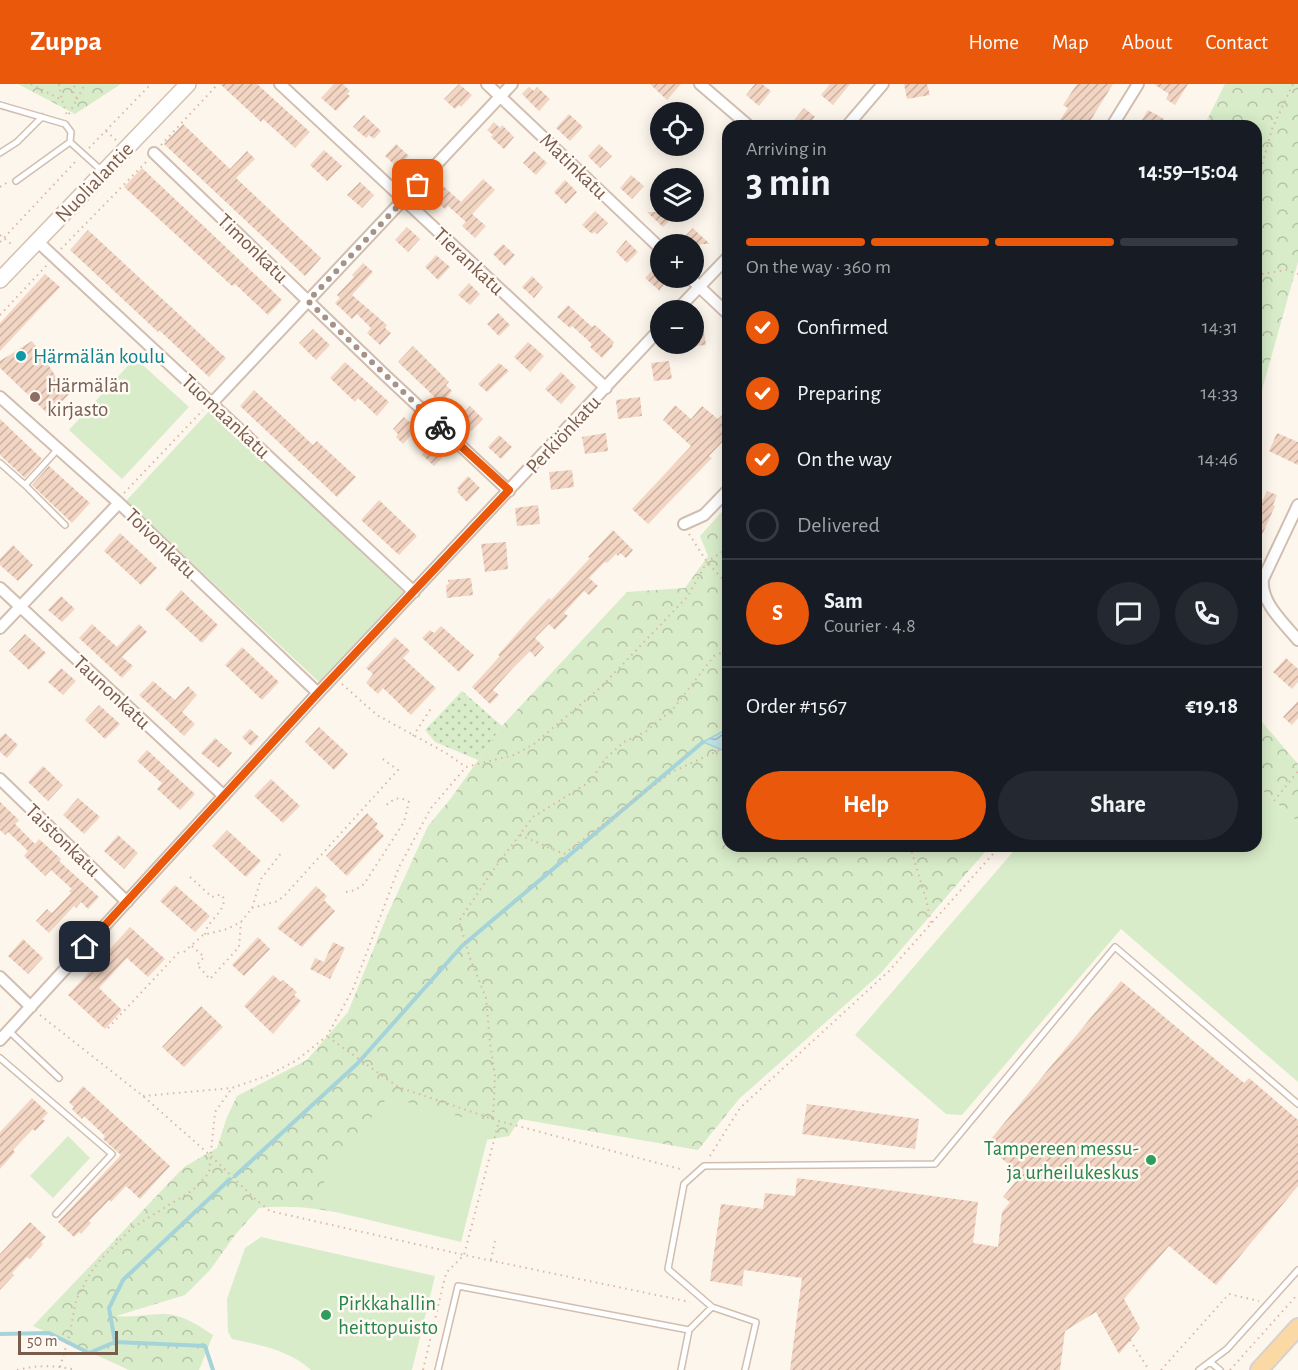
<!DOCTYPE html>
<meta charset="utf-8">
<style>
:root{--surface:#171b24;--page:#242831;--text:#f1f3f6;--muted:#9ea1a6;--line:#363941;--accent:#ea580c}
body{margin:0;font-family:"Alegreya Sans",sans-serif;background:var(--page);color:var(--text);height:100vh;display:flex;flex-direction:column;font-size:22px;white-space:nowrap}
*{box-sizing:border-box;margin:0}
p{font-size:20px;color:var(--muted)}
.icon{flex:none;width:33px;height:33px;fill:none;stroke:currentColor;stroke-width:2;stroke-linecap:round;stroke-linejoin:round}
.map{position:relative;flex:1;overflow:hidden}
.details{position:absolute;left:722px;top:36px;width:540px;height:732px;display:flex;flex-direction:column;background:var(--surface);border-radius:18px;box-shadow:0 3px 15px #0003}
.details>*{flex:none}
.fabs{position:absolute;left:650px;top:18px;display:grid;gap:12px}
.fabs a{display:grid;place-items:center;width:54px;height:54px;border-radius:50%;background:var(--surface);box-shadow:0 3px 15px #0003;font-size:30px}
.scale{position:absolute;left:18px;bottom:15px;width:100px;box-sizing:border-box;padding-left:6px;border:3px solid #7a5c4d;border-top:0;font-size:16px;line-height:21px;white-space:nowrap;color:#7a5c4d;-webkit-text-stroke:4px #fffaf3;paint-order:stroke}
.pin{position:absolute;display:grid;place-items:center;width:51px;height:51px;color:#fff;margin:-26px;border-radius:12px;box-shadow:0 3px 9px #0006}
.courier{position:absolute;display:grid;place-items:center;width:60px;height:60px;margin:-30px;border:4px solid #ea580c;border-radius:50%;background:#fff;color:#222;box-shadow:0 2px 8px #0007}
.headline em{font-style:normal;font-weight:700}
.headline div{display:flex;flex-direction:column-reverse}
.headline{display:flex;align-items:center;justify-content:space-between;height:102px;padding:0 24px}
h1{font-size:39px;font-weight:700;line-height:45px}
.bar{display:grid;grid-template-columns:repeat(4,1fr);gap:9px 6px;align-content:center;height:72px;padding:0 24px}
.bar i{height:8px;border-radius:4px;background:var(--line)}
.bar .active{background:var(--accent)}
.bar p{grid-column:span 4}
.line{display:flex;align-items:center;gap:15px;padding:0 24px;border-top:2px solid var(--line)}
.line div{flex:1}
.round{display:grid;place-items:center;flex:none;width:63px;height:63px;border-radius:32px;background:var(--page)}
ol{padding:0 24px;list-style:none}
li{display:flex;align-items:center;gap:18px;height:66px}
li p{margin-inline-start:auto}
li .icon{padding:6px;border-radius:50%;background:var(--accent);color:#fff;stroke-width:4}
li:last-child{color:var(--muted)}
li i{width:33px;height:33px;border:3px solid var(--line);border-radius:50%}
.primary-button{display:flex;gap:12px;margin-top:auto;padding:12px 24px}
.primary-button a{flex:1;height:69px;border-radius:36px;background:var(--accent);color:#fff;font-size:24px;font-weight:700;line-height:69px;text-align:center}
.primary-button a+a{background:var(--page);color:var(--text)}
header{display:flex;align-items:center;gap:36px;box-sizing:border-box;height:84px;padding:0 30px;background:var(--accent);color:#fff}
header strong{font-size:28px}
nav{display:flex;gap:33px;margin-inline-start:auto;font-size:21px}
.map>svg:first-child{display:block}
.grass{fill:url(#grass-dots)}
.forest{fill:url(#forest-crowns)}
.park{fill:#d8ecc9}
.water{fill:url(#water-waves);stroke:#a5d3da;stroke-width:1.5}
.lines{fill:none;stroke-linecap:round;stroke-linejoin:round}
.stream{stroke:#a5d3da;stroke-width:4}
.building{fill:url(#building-hatch)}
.lane-casing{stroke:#d1beb0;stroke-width:8}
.street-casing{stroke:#d1beb0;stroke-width:14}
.secondary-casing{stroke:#d6c0b0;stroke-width:18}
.primary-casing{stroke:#dad1cd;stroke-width:20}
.path{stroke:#d9b8a5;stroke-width:2;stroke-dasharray:1.5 4.5;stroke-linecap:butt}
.lane{stroke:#fff;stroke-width:5}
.street{stroke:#fff;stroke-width:10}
.secondary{stroke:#fff;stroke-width:15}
.primary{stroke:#fbd9a5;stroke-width:16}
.done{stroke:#a89285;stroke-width:6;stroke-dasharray:0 10.8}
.route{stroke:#ea580c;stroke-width:8}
.culture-dot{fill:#0f9aa8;stroke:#fffaf3;stroke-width:2}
.education-dot{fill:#8d6e63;stroke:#fffaf3;stroke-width:2}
.leisure-dot{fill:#2e9e5b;stroke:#fffaf3;stroke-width:2}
.labels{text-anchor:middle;stroke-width:5;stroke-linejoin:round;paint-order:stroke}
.street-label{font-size:21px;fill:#7a5c4d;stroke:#fffaf3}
.culture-label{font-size:21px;fill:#0d838f;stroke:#fffaf3;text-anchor:start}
.education-label{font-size:21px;fill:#785e54;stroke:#fffaf3;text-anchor:start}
.leisure-label{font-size:21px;fill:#27864d;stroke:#fffaf3;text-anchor:end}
</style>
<header>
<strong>Zuppa</strong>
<nav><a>Home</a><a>Map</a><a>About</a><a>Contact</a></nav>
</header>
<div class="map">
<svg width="1298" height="1286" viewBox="0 0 1298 1286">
<defs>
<pattern id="grass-dots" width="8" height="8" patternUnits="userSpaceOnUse" patternTransform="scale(1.5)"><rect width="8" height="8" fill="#d8ecc9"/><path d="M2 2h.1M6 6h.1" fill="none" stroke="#b4c2a5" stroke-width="1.8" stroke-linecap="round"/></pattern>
<pattern id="forest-crowns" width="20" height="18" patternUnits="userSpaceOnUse" patternTransform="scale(1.5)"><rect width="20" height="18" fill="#d8ecc9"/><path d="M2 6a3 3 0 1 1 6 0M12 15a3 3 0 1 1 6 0" fill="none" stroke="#b4c2a5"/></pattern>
<pattern id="water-waves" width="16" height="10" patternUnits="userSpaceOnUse" patternTransform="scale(1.5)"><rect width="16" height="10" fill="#bfe3e8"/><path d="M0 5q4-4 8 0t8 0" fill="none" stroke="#a0bbbe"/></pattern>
<pattern id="building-hatch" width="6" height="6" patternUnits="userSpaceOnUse" patternTransform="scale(1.5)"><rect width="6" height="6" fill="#f3d5c3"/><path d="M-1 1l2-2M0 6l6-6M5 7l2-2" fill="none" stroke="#cab0a1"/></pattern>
</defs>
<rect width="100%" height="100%" fill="#fdf6ec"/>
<path class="grass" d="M462 607 502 642 478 676 435 658 425 646Z"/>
<path class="forest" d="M18 0H121L75 30Z
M1225 0H1298V178L1256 327V42H1204Z
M727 422V645L703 657 727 668 728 762H990L880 890 739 1015 698 1066 520 1035 509 1052 469 1059 345 1130C316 1124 289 1121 259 1124L235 1151 210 1186 185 1211 116 1232C131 1234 146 1230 162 1230 181 1229 198 1241 213 1251L199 1286H129L33 1242 184 1083 217 1064 227 1033 237 1012 307 976 348 928 386 834 428 742 452 713 502 642 627 508 685 504 708 472 700 452Z
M1256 631 1298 680V738L1256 701Z"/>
<path class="park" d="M135 274 189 323 122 395 69 346Z
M211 325 405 506 319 598 126 417Z
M1256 701 1298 738V998L1121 845 962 1031 946 1030 855 951 1018 762H1256Z
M388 1013 491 1041 461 1158 315 1123 328 1088Z
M68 1052 90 1074 53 1114 30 1092Z
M261 1153 435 1192 412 1286H311C289 1266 261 1261 232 1255L228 1248 227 1215 245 1164Z"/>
<path class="water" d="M727 645V668L703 658Z"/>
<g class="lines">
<path class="stream" d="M235 1092 357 980 462 862 703 658
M0 1250 49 1249 89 1269 115 1258 205 1262 213 1286
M115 1258 109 1224 123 1196 230 1095"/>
</g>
<path class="building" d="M220 0H257L310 48 295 64 263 35 261 38Z
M334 0H343L350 7 347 10 350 12 336 27 321 14Z
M459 0 472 11 461 23 459 21 455 25 444 15Z
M650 0H681L667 16Z
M755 0H762L771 7 759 22 746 11Z
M830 0H850L833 21 821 11Z
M904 0H927L930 11 907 15Z
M1077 0H1113L1087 42H1056L1068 24 1063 21Z
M1154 0H1188L1175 21 1166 15 1169 10Z
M529 3 534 7 537 3 550 15 539 27 522 10Z
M804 24 815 33 808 42H789Z
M1148 26 1164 35 1159 42H1138Z
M569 30 583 43 570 57 556 44Z
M364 31 381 47 374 55 369 51 366 54 353 43Z
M494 38 500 44 502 41 514 53 504 65 491 53 493 51 487 46Z
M183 40 230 85 247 67 255 75 236 94 321 174 305 192 164 60Z
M396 60 409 72 397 83 385 72Z
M599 60 612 72 600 84 588 72Z
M324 66 342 82 327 97 310 81Z
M534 67 547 79 536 91 523 79Z
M142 84 282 216 268 231 235 200 232 202 124 103Z
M631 91 644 102 632 115 620 104Z
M483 95 495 106 472 130 486 142 475 154 462 142 466 138 448 122 445 125 432 114 443 102 461 118Z
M565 96 577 108 566 120 554 108Z
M360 98 374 111 362 124 347 111Z
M595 127 608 139 597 150 594 148 592 150 582 141Z
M647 128H678L663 143Z
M407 143 420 155 408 168 395 156Z
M693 144 699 150 710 160H701L693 168V160H677Z
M88 146 226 274 209 293 159 246 158 248 70 166Z
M626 156 638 168 627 179 616 168Z
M503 160 515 171 505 182 493 170Z
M436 171 450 183 438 196 425 183Z
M660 178V194H670L660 205V207L645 194Z
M363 179 373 188 352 211 387 241 385 244 391 249 380 261 367 249 371 244 357 230 352 235 335 219 340 214 337 211 354 193 352 191Z
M45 190 60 203 0 267V239Z
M532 192 543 203 534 214 522 203Z
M469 199 480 210 470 221 458 211Z
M568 221 592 243 595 241 614 258 612 261 613 262 602 274 590 263 592 260 572 242 570 244 557 233Z
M498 229 510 241 499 252 487 240Z
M703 242 706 261 693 262V244Z
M313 245 330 261 316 276 299 259Z
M32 257 59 297 71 308 49 331 0 284V277Z
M528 258 544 272 530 288 514 273Z
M413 262 449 298 446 301 452 307 441 319 398 278Z
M669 277 672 295 654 297 651 279Z
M345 278 389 318 377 332 358 314 355 318 330 294Z
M499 279 509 287 487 308 478 300Z
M561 288 576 303 561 320 545 305Z
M254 306 313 361 317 357 356 393 337 413 240 322Z
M640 313 642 332 618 335 616 316Z
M675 321 691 335 702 322 718 335 728 325V352L709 372 712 374 648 440 632 425 691 362 663 336Z
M470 322 483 335 471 347 458 335Z
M404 333 417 345 403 360 396 353 398 350 393 345Z
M0 335 42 375 25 394 0 371Z
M606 349 608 367 585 370 582 353Z
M1277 349 1298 358V381L1269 367Z
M499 351 512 363 501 375 488 363Z
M433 359 445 371 434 382 422 371Z
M49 382 90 419 72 439 32 401Z
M572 386 574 403 551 406 549 388Z
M468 392 480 404 467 418 457 408 459 406 457 404Z
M1267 407 1277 411 1273 421 1275 422 1256 464V413L1263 416Z
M379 416 417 452 399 471 361 436Z
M538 421 540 440 517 442 515 424Z
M613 446 633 466 626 474 620 469 618 472 616 470 607 479 605 478 589 494 598 502 589 511 584 507 564 529 568 532 555 546 549 540 535 554 544 563 535 573 530 567 513 584 493 606 499 611 490 620 472 603 500 572 498 571 527 538 549 514 551 516 590 474 588 473Z
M120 449 157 484 141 501 104 467Z
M506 458 508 485 485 488 481 460Z
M13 461 33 481 18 497 0 481V475Z
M471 494 473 511 447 514 446 501 449 500 448 496Z
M181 506 218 541 202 559 165 525Z
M61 512 75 525 62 538 48 526Z
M92 540 117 563 139 540 147 548 122 573 133 582 122 594 79 554Z
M441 542 474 571 459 588 422 554 430 546 434 549Z
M25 550 46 569 29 586 9 567Z
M395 553 410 567 403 574 436 604 411 631 383 604 378 610 366 599 373 590 366 584Z
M242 563 279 598 262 616 225 581Z
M1286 574 1298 585V598L1292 605 1273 588Z
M61 584 76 597 63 611 48 598Z
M153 597 175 616 188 602 197 611 182 628 195 640 184 652 139 611Z
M1298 617V634L1292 641 1283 633Z
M99 621 120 640 105 655 85 636Z
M319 643 348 670 334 686 305 658Z
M250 645 259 653 251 662 242 653Z
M5 649 18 661 7 674 0 668V654Z
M215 654 232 669 219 684 201 669Z
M147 666 195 710 180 726 157 705 162 699 137 677Z
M43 682 63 701 48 717 28 698Z
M271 695 300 722 283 739 254 712Z
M78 714 100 733 84 750 63 731Z
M0 718 19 736 15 740 35 760 39 755 61 775 59 777 99 813 88 825 81 818 76 824 74 822 49 849 36 837 47 825 52 829 71 809 69 807 72 805 51 786 45 792 24 772 28 767 8 748 5 751 0 746Z
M367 729 378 740 375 743 384 752 347 792 326 772Z
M227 746 261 777 246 793 212 762Z
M118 751 138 769 124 785 104 767Z
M175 801 210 832 195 848 160 817Z
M316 802 327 812 324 816 335 827 302 863 277 844Z
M130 843 165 875 148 893 127 874 99 904 122 926 105 945 68 911Z
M258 853 270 865 244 892 232 881Z
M23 855 43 874 28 890 8 872Z
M333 858 345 864 330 895 310 885 315 874 324 878Z
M273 891 281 898 283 896 297 908 294 911 301 917 273 950 244 922Z
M1121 897 1244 999 1249 994 1298 1036V1102L1216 1201 1169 1162 1124 1215 1140 1244 1119 1270 1096 1228 1065 1247 1060 1286H790L802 1194 744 1186 742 1202 710 1197 721 1120 763 1125 765 1109 795 1112 797 1094 978 1118 973 1159 998 1163 1002 1128 1010 1118 1003 1113 1021 1091 986 1061Z
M201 922 223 943 184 983 162 963Z
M83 1002 170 1082 140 1115 126 1102 111 1118 109 1116 89 1137 91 1139 81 1150 79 1148 74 1153 58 1138 121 1071 103 1055 105 1052 84 1032 82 1035 72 1025 74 1023 69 1018Z
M32 1014 48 1029 42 1035 45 1037 35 1047 33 1045 13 1066 15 1068 0 1085V1048Z
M807 1020 919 1035 915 1065 802 1050Z
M30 1138 46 1153 41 1158 43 1160 30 1175 27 1173 12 1189 14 1191 0 1206V1170Z"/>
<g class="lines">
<g class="lane-casing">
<path id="lane" d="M0 21 65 40 71 48 70 58
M0 69 17 58 42 33
M16 97 70 58 101 86
M0 379 25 401 58 365
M25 401 65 441
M9 947 59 994
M0 974 112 1070 56 1130
M1210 1278 1220 1286
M438 1286 458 1202 689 1246 712 1223
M681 1286 689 1246
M745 1286 756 1238 712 1223 668 1185 684 1100 704 1082 935 1080 1115 863 1298 1020
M1199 1286 1227 1265 1298 1186"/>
</g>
<g class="street-casing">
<path id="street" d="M280 0 606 304
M487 0 660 164
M700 0 749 42
M847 42 883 0
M1112 42 1138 0
M154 69 386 292 509 407
M37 157 414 508
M690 194 728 230
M677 226 728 173
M0 313 119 419 318 609
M212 319 512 0
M1298 421 1263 495C1260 518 1284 539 1298 556
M684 440 704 431 728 406
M0 504 224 712
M0 544 119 419
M0 695 127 818
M0 893 31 923
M0 956 318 609 660 245"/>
</g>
<g class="secondary-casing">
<path id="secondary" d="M0 196 188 0"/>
</g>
<g class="primary-casing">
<path id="primary" d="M1259 1286 1298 1243"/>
</g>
<path class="path" d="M31 0 62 16 67 31
M59 0 62 16
M77 15 85 0
M69 30 77 15 73 8 75 0
M106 47 116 56
M161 61 218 0
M89 64 151 0
M0 103 8 98
M1256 103 1272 45 1293 0
M0 151 14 162
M0 158 76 77
M61 165 147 77
M1256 191 1286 186 1298 190
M0 231 47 181
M124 409 203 326
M689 450 707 478 728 501
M342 600 377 631 446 669 466 683
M413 652 432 623
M1274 717 1298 687
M520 751 564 770 672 688 728 662
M910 762 926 815 931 840
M190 793 212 813 217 811H222L224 815C224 830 206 837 205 851
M346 808 355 806 364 800 404 738 409 718C398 711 394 715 385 722
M252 824 278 817 285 811 398 686 380 673
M192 862 204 873 197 881
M184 868 203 851 227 845 241 838 252 824 261 795 282 768
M199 883 210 895 239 863 241 838
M40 931 143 1012 211 1072 254 1114 270 1127 464 1171 690 1218
M108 944 181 866
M328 953 398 1003 499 1037 684 1086
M143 1012 232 1004 269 991 297 976 327 952 353 905 399 783 431 724 466 683 514 671 534 660 601 603 688 512 707 478 728 464
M493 1034 495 992 490 959 486 914 470 874 459 837 494 785 533 733 591 697 605 675 624 658 645 648 673 625 714 572 728 566
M710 1072 740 1024 889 887 1000 762
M491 1176 495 1157
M1130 1256 1149 1286
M60 1283 70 1249 76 1216 91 1188 101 1175 132 1144 193 1106 209 1089 215 1028 232 1004
M17 1286C37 1281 56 1281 76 1286
M423 1286 446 1189 464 1171 499 1037
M1161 1286 1229 1210 1259 1217
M1230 1286 1298 1210"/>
<use href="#lane" class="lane"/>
<use href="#street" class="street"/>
<use href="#secondary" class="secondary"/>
<use href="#primary" class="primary"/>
</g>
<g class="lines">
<path class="done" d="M418 101 308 217 440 343"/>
<path class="route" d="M85 863 318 609 509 406 440 343"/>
</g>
<circle class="culture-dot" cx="21" cy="272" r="6"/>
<circle class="education-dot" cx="35" cy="313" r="6"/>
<g class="leisure-dot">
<circle cx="1151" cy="1076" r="6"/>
<circle cx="326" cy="1231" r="6"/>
</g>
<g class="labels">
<g class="street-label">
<text transform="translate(574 82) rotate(44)" y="7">Matinkatu</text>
<text transform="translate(94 98) rotate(-46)" y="7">Nuolialantie</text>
<text transform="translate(253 164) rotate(44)" y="7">Timonkatu</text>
<text transform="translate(469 177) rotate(43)" y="7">Tierankatu</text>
<text transform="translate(226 332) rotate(43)" y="7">Tuomaankatu</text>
<text transform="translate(563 350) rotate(-47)" y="7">Perkiönkatu</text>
<text transform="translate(161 459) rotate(44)" y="7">Toivonkatu</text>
<text transform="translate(112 608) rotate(43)" y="7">Taunonkatu</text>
<text transform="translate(63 756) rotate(44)" y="7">Taistonkatu</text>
</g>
<g class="culture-label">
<text x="33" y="279">Härmälän koulu</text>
</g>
<g class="education-label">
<text x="47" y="308">Härmälän<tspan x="47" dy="24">kirjasto</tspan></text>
</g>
<g class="leisure-label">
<text x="1139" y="1071">Tampereen messu-<tspan x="1139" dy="24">ja urheilukeskus</tspan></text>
<text x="338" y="1226" text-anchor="start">Pirkkahallin<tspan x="338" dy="24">heittopuisto</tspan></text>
</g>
</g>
</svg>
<div class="fabs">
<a><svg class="icon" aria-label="locate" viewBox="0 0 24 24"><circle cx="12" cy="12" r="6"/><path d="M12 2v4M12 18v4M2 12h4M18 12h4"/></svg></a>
<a><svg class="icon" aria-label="layers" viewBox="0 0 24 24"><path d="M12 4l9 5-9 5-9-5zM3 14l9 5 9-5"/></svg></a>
<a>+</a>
<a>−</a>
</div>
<div class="scale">50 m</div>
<div class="pin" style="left:418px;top:101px;background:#ea580c"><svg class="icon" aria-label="bag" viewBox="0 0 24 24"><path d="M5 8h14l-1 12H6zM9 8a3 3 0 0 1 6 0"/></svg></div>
<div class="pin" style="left:85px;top:863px;background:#1f2937"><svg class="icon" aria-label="home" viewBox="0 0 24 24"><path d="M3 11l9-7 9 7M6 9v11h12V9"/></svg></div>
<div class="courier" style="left:440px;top:343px"><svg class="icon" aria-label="bike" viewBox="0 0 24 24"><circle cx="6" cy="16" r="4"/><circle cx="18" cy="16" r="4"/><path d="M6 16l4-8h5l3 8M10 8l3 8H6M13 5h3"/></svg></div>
<section class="details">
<div class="headline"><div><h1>3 min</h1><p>Arriving in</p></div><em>14:59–15:04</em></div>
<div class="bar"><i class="active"></i><i class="active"></i><i class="active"></i><i></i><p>On the way · 360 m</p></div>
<ol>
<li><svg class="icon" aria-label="check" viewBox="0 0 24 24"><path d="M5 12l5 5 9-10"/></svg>Confirmed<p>14:31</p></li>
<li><svg class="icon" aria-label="check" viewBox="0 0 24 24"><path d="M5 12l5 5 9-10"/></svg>Preparing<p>14:33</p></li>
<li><svg class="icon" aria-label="check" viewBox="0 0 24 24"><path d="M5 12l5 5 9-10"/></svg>On the way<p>14:46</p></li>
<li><i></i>Delivered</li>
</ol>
<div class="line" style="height:108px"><b class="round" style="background:var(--accent);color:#fff">S</b><div><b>Sam</b><p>Courier · 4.8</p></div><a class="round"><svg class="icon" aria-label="chat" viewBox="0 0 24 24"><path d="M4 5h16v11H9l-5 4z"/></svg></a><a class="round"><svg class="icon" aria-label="phone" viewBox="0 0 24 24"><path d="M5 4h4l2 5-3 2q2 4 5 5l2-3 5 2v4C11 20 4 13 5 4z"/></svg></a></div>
<div class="line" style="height:78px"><div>Order #1567</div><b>€19.18</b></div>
<div class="primary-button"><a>Help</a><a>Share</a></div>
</section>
</div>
